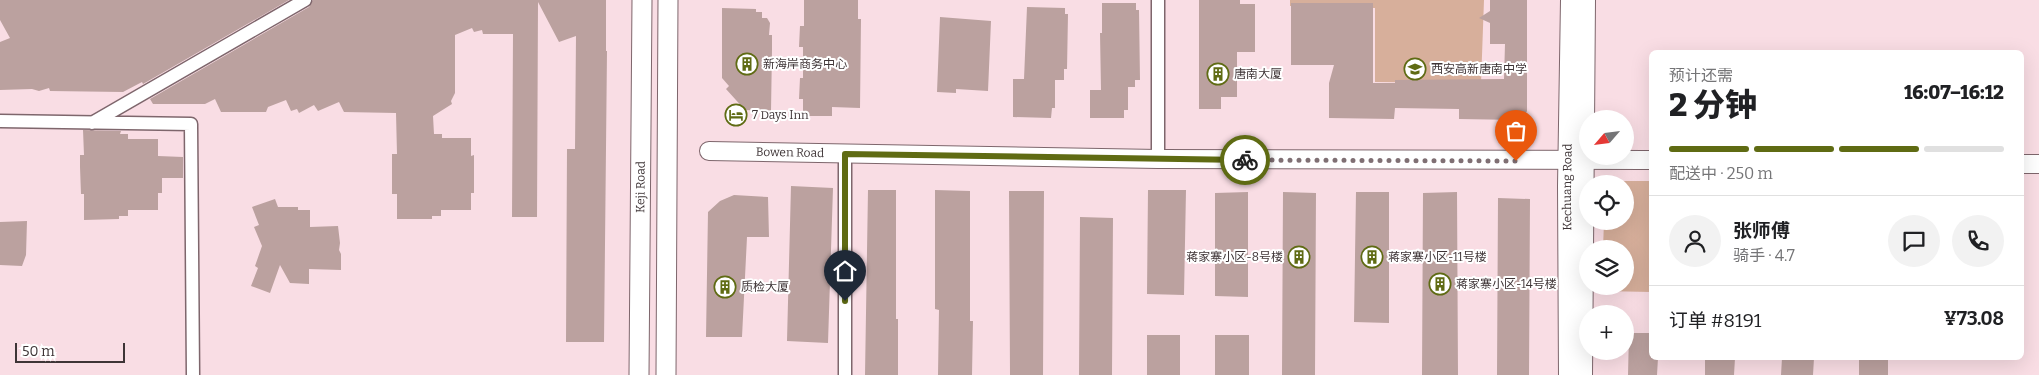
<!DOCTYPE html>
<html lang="zh">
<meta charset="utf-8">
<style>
:root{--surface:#fff;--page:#f2f2f2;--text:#202124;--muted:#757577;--line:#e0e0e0;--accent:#5f6b13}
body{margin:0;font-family:Bitter,"Noto Sans SC",serif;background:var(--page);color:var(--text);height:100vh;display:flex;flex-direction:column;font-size:19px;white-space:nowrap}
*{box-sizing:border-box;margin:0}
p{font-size:16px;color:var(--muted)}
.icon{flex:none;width:28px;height:28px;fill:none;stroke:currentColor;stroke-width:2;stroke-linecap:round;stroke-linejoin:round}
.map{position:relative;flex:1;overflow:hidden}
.details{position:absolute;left:1649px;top:50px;width:375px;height:310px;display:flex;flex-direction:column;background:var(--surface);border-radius:8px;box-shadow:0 5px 20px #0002}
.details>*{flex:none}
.needle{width:32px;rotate:242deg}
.tools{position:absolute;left:1579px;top:110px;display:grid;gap:10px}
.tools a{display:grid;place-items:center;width:55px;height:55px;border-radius:50%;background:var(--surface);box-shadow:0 5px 20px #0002;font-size:25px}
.scale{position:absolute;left:15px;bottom:12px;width:110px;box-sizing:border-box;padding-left:5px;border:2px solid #3e3436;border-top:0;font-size:14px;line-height:18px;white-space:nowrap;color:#3e3436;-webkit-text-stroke:4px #fff;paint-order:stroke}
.pin{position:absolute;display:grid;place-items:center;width:42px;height:42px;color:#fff;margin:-51px -21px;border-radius:50% 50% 50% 0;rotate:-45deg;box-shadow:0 0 5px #0007}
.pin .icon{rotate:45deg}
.courier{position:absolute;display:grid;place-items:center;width:50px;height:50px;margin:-25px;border:4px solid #5f6b13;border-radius:50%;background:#fff;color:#222;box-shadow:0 1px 6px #0007}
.headline em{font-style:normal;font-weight:800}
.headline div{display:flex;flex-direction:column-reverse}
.headline{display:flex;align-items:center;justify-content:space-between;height:85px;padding:0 20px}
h1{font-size:32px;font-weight:800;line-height:38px}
.bar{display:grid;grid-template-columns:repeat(4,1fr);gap:8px 5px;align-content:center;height:60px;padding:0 20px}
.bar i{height:6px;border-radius:4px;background:var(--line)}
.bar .current{background:var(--accent)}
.bar p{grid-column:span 4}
.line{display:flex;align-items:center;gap:12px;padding:0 20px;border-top:1px solid var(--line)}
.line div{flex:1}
.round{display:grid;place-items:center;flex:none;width:52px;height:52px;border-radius:26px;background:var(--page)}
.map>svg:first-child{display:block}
.green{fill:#d7af9b}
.building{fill:#bba19f}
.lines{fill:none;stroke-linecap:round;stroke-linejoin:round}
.street-casing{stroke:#7e666c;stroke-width:15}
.secondary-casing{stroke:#7e666c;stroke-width:20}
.primary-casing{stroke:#7e666c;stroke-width:21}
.street{stroke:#fff;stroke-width:12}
.secondary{stroke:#fff;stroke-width:18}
.primary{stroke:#fff;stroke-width:19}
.done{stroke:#7f6f73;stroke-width:5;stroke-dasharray:0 9}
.route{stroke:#5f6b13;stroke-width:6}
.labels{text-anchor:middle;stroke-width:4;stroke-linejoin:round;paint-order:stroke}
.poi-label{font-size:12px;fill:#3e3436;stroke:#fff;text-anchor:start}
.street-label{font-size:12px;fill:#3e3436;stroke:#fff}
</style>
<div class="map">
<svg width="2039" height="375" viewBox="0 0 2039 375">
<rect width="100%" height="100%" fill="#f9dde4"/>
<path class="green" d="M1290 0H1484L1481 83 1375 82V8L1290 6Z
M1622 181H1651V292L1602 291 1603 286H1625V249H1603L1604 221H1625V184H1620Z"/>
<path class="building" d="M0 0H289L143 84 142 82 123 92 50 91 49 88 39 91 32 89 0 90V42L10 38 0 20Z
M313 0H606V51H607L604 342H566L567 149H575L576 36 559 42 538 2 537 217H512L513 34H483L482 30 474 32 472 28 455 35V93L451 101 452 104 433 116 434 134H442V138H471V156L474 155V193H471V210H441V216H432V219H397V194H392V154H397L396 113 344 112 339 102 318 111 314 105 299 113 297 109 291 111 286 100 268 107 266 112H221L215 99 205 104H153L150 99 309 7Z
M804 0H858V19H861L860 108 832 107V116H803V99H799L800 78H803V47H799L800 26H804Z
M1199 0H1240V4H1255V52H1237V97H1221V109H1199Z
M1490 0H1527V111L1524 117 1518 120 1459 119V109L1395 108 1394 119 1329 118V83L1334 65H1291V3H1373V83H1395V80L1504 79 1505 44H1490V23L1479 18 1490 11Z
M1102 3H1136V10H1139L1140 80H1135V87H1128V110H1124V118H1090V90H1101L1100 33H1102Z
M1027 7 1065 8V14H1068L1067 69H1064V80H1055V108H1052L1051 118 1013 117V79H1024Z
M722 8 756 9V12H762V18H767L770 23 769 35H772V50L771 111 745 110 726 89 729 86 722 78Z
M940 17 991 21 988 91 956 89V93L937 92Z
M83 130 121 131 120 134H128V139H158V156L183 157V178H162V193H158V210H128V216H119V219L84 220V194H81L80 167V155H84Z
M791 186 833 188 828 343 787 341Z
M868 190H896V319H898V375H865Z
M935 190 970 191V321H973L972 375H938L939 310 935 309Z
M1148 190H1186L1184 295 1147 294Z
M1009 191H1044L1043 375H1010Z
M1248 192V297L1215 296V193Z
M1283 192 1316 193 1315 375H1282Z
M1356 192H1389V323L1354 322Z
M1457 192 1458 375H1422L1423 193Z
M734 195 768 197 769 237H747L742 337H706L708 212 720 201Z
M1498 198 1530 199 1529 375H1497Z
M275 199 278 207H298V210H310V227L338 226 340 243 339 250 341 254V270L309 269V284L290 283 280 265 270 293 251 286 258 268 255 266 262 246 254 227 259 225 252 207Z
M1080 217 1113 218 1112 375H1079Z
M27 221 26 255 22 266 0 265V222Z
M1629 333H1651V358H1658L1657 375H1628Z
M1147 335H1180V375H1147Z
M1215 335H1249V375H1215Z
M1705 358H1735L1734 375H1705Z
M1782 358H1814L1813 375H1781Z
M1859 358H1888V375H1859Z"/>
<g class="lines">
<g class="street-casing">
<path id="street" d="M1158 0V159
M0 121 191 124 193 375
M92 123 305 0
M845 154V375"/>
</g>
<g class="secondary-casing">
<g id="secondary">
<path id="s1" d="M709 151 1158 159 1651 160"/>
<path d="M2021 164H2039"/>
<path id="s2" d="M1568 375 1567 186 1570 0"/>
<path d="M1583 375 1586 0"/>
</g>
</g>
<g class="primary-casing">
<g id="primary">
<path id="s3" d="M639 375 642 0"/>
<path d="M666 375 668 0"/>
</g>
</g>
<use href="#street" class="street"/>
<use href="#secondary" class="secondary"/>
<use href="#primary" class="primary"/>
</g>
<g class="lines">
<path class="done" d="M1245 160 1516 161"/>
<path class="route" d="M845 301V154L1245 160"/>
</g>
<defs>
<g id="building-ring" transform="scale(1.125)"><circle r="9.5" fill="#fff" stroke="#5f6b13" stroke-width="1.5"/><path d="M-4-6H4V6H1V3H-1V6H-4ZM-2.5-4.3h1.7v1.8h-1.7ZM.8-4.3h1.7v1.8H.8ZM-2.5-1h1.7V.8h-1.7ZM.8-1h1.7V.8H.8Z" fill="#5f6b13"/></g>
<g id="school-ring" transform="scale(1.125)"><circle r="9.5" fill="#fff" stroke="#5f6b13" stroke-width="1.5"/><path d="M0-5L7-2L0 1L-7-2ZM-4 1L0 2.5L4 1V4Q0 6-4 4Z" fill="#5f6b13"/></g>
<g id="hotel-ring" transform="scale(1.125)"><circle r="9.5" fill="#fff" stroke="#5f6b13" stroke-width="1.5"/><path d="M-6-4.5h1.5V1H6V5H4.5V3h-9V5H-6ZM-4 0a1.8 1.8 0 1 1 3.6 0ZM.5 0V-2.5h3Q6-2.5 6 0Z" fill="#5f6b13"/></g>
</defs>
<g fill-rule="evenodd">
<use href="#building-ring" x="747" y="64"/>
<use href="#school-ring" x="1415" y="69"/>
<use href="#building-ring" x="1218" y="74"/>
<use href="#hotel-ring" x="736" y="115"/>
<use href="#building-ring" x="1299" y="257"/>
<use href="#building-ring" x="1372" y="257"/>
<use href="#building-ring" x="1440" y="284"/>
<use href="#building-ring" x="725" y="287"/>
</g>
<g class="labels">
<g class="poi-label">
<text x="763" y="68">新海岸商务中心</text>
<text x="1431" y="73">西安高新唐南中学</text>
<text x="1234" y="78">唐南大厦</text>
<text x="752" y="119">7 Days Inn</text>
<text x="1283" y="261" text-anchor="end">蒋家寨小区-8号楼</text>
<text x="1388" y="261">蒋家寨小区-11号楼</text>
<text x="1456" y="288">蒋家寨小区-14号楼</text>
<text x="741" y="291">质检大厦</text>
</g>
<g class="street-label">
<text dy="4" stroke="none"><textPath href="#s1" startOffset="81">Bowen Road</textPath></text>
<text dy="4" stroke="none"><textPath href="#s3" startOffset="188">Keji Road</textPath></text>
<text dy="4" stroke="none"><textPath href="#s2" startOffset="188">Kechuang Road</textPath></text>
</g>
</g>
</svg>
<div class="tools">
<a><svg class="needle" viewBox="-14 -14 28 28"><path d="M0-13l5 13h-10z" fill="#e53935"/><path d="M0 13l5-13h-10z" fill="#757577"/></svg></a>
<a><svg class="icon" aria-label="locate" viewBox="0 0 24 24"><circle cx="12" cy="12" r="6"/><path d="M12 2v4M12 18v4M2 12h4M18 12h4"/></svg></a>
<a><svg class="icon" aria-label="layers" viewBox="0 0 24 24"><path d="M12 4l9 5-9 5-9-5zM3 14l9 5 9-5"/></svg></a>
<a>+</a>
</div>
<div class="scale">50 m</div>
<div class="pin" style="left:1516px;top:161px;background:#ea580c"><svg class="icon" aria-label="bag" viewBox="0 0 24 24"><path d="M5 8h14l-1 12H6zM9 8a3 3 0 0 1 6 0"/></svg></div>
<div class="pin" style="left:845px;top:301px;background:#1f2937"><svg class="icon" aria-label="home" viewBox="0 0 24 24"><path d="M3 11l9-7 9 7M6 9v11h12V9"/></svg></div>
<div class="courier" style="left:1245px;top:160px"><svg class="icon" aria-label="bike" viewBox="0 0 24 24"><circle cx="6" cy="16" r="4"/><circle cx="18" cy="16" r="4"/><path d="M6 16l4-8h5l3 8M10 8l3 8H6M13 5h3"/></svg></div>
<section class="details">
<div class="headline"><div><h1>2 分钟</h1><p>预计还需</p></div><em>16:07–16:12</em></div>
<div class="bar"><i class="current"></i><i class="current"></i><i class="current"></i><i></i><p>配送中 · 250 m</p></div>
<div class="line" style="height:90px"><a class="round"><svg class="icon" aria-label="person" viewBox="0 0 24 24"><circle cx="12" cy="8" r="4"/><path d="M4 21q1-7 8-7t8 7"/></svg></a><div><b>张师傅</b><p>骑手 · 4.7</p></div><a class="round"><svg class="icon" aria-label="chat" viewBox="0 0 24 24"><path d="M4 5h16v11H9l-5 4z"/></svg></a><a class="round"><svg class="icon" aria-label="phone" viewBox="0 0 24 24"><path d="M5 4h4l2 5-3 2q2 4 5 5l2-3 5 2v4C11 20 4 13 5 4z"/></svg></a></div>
<div class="line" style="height:65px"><div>订单 #8191</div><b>¥73.08</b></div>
</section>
</div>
